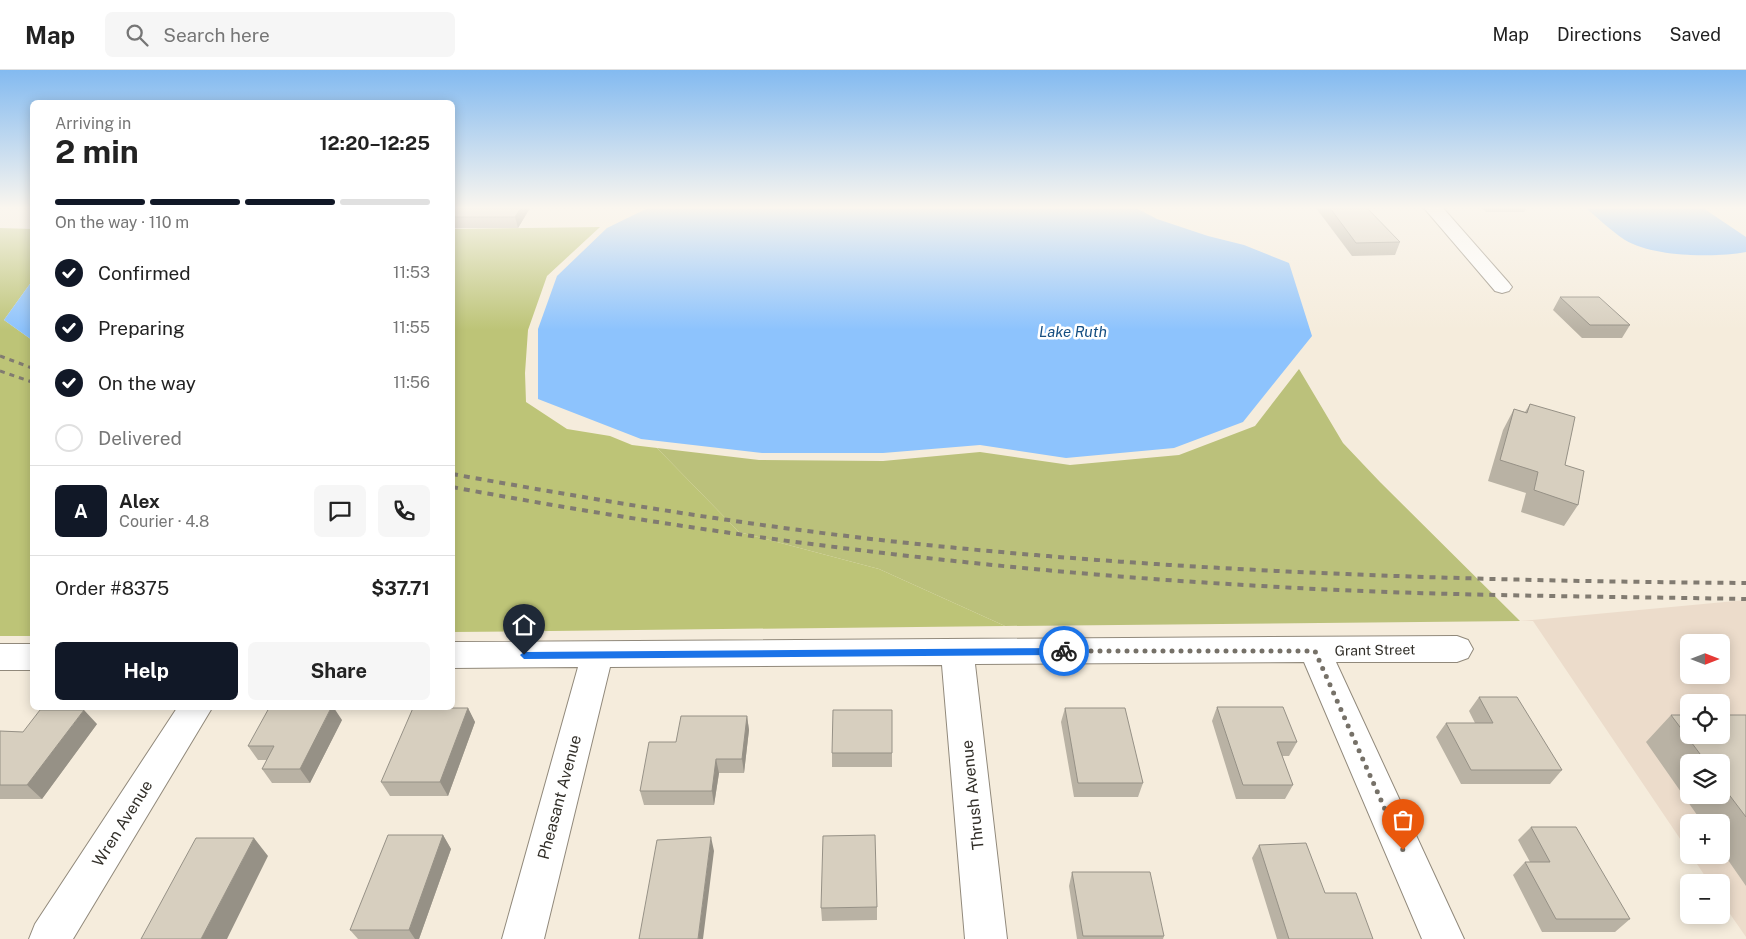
<!DOCTYPE html>
<meta charset="utf-8">
<style>
:root{--surface:#fff;--page:#f6f6f6;--text:#222;--muted:#767676;--line:#e0e0e0;--accent:#111827}
body{margin:0;font-family:"Public Sans",sans-serif;background:var(--page);color:var(--text);height:100vh;display:flex;flex-direction:column;font-size:19px;white-space:nowrap}
*{box-sizing:border-box;margin:0}
p{font-size:16px;color:var(--muted)}
.icon{flex:none;width:28px;height:28px;fill:none;stroke:currentColor;stroke-width:2;stroke-linecap:round;stroke-linejoin:round}
.map{position:relative;flex:1;overflow:hidden}
.side{position:absolute;left:30px;top:30px;width:425px;height:610px;display:flex;flex-direction:column;background:var(--surface);border-radius:8px;box-shadow:0 2px 12px #0003}
.side>*{flex:none}
.needle{width:32px;rotate:90deg}
.buttons{position:absolute;left:1680px;top:564px;display:grid;gap:10px}
.buttons a{display:grid;place-items:center;width:50px;height:50px;border-radius:8px;background:var(--surface);box-shadow:0 2px 12px #0003;font-size:25px}
.pin{position:absolute;display:grid;place-items:center;width:42px;height:42px;color:#fff;margin:-51px -21px;border-radius:50% 50% 50% 0;rotate:-45deg;box-shadow:0 0 5px #0007}
.pin .icon{rotate:45deg}
.courier{position:absolute;display:grid;place-items:center;width:50px;height:50px;margin:-25px;border:4px solid #1a73e8;border-radius:50%;background:#fff;color:#222;box-shadow:0 1px 6px #0007}
.overview em{font-style:normal;font-weight:700}
.overview div{display:flex;flex-direction:column-reverse}
.overview{display:flex;align-items:center;justify-content:space-between;height:85px;padding:0 25px}
h1{font-size:32px;font-weight:700;line-height:38px}
.bar{display:grid;grid-template-columns:repeat(4,1fr);gap:8px 5px;align-content:center;height:60px;padding:0 25px}
.bar i{height:6px;border-radius:4px;background:var(--line)}
.bar .active{background:var(--accent)}
.bar p{grid-column:span 4}
.line{display:flex;align-items:center;gap:12px;padding:0 25px;border-top:1px solid var(--line)}
.line div{flex:1}
.round{display:grid;place-items:center;flex:none;width:52px;height:52px;border-radius:8px;background:var(--page)}
ol{padding:0 25px;list-style:none}
li{display:flex;align-items:center;gap:15px;height:55px}
li p{margin-inline-start:auto}
li .icon{padding:5px;border-radius:50%;background:var(--accent);color:#fff;stroke-width:4}
li:last-child{color:var(--muted)}
li i{width:28px;height:28px;border:2px solid var(--line);border-radius:50%}
.primary-button{display:flex;gap:10px;margin-top:auto;padding:10px 25px}
.primary-button a{flex:1;height:58px;border-radius:8px;background:var(--accent);color:#fff;font-size:20px;font-weight:700;line-height:58px;text-align:center}
.primary-button a+a{background:var(--page);color:var(--text)}
header{display:flex;align-items:center;gap:30px;box-sizing:border-box;height:70px;padding:0 25px;background:var(--surface);border-bottom:1px solid var(--line)}
header strong{font-size:24px}
nav{display:flex;gap:28px;margin-inline-start:auto;font-size:18px}
.search{width:350px;height:45px;background:var(--page);display:flex;align-items:center;gap:12px;box-sizing:border-box;padding:0 18px;border-radius:8px;color:var(--muted);font-size:19px}
.map>svg:first-child{display:block}
.commercial{fill:#ecdccb;fill-rule:evenodd}
.green{fill:#bbc17b}
.forest{fill:#bdc477}
.water{fill:#8dc3fd}
.lines{fill:none;stroke-linecap:round;stroke-linejoin:round}
.minor-casing{stroke:#91897b;stroke-width:2}
.minor{fill:#fff;fill-rule:evenodd}
.rail-far1{stroke:#817b71;stroke-width:3;stroke-dasharray:5 5;stroke-linecap:butt}
.rail{stroke:#817b71;stroke-width:4;stroke-dasharray:6 6;stroke-linecap:butt}
.wall{fill:#b9b2a4;fill-rule:evenodd}
.shaded-wall{fill:#969186}
.building{fill:#d7cfbf;stroke:#969186}
.route{fill:#1a73e8}
.done{stroke:#767168;stroke-width:5;stroke-dasharray:0 9}
.labels{text-anchor:middle;stroke-width:5;stroke-linejoin:round;paint-order:stroke}
.street-label{font-size:14px;fill:#322f29;stroke:#fff}
.water-label{font-size:15px;font-style:italic;fill:#154e82;stroke:#fff}
.near-street-label{font-size:16px;fill:#322f29;stroke:#fff}
</style>
<header>
<strong>Map</strong>
<div class="search"><svg class="icon" aria-label="search" viewBox="0 0 24 24"><circle cx="10" cy="10" r="6"/><path d="M15 15l6 6"/></svg>Search here</div>
<nav><a>Map</a><a>Directions</a><a>Saved</a></nav>
</header>
<div class="map">
<svg width="1746" height="869" viewBox="0 0 1746 869">
<rect width="100%" height="100%" fill="#f5ecdc"/>
<path class="commercial" d="M1746 530V867L1721 831V812H1709L1691 785H1721V752H1689V782L1533 551H1520ZM1689 572H1721V605H1689ZM1689 632H1721V665H1689ZM1689 692H1721V725H1689Z"/>
<path class="green" d="M1299 299 1343 373 1380 412 1520 551 1005 556 879 499 739 462 657 378 759 390 883 391 980 382 1070 395 1179 385 1255 356Z"/>
<path class="forest" d="M600 157 547 206 528 260 525 303 526 332 567 359 610 366 632 375 657 378 739 462 879 499 1005 556 453 562 452 159Z
M0 158 32 159V211L4 250 32 270V566H0Z"/>
<path class="water" d="M648 138H1136L1157 149 1208 166 1244 175 1289 193 1312 266 1243 352 1174 378 1066 388 980 375 883 383H762L641 369 538 329V259L557 206 607 158Z
M1586 138H1703L1746 167V182C1714 188 1653 187 1625 170 1611 161 1598 148 1586 138Z
M32 211V270L4 250Z"/>
<g class="lines">
<g class="minor-casing">
<path id="minor" d="M1424 138H1443L1509 213 1512 217 1509 221 1502 223 1495 221Z
M1457 566 1468 570 1473 579 1468 588 1457 592H1336L1464 869H1422L1304 592 975 594 1007 869H965L942 595 610 597 544 869H502L578 597 452 598V572Z
M0 574H32V600H0Z
M177 638H212L73 869H29L35 854Z"/>
</g>
<use href="#minor" class="minor"/>
<path class="rail-far1" d="M0 286 32 298
M0 301 32 312"/>
<path class="rail" d="M452 404C613 433 774 460 937 476 1206 503 1476 511 1746 513
M452 417C720 467 990 501 1262 516 1424 526 1585 526 1746 529"/>
</g>
<path class="wall" d="M452 138H530L518 158H452Z
M1316 138H1369L1368 139 1400 172 1395 185 1352 186Z
M1482 138H1526L1524 142H1486Z
M1560 227 1630 255 1622 268H1582L1553 240Z
M1530 334 1565 395 1578 435 1564 456 1521 442 1526 423 1488 411 1503 360 1514 339 1525 342Z
M1479 627 1562 700 1550 714H1461L1436 667 1446 653H1475L1469 641Z
M1217 637 1297 672 1289 686H1282L1293 715 1285 729H1236L1212 651Z
M468 638 475 652 448 726H390L381 712Z
M1065 638 1143 713 1138 727H1074L1061 652Z
M1671 645H1746V816L1721 780V752H1702L1646 672ZM1689 692H1721V725H1689Z
M747 646 749 660 744 703H719L714 735H644L640 721Z
M342 650 310 713H272L262 699 267 690H258L248 676Z
M97 654 42 729H0V661L23 662Z
M832 683H892V697H832Z
M1531 757 1630 849 1615 862H1542L1513 805 1525 792H1530L1518 770Z
M443 765 451 779 419 869H358L350 860Z
M1259 775 1325 823 1373 869H1277L1252 788Z
M1072 802 1164 866 1163 869H1077L1069 816Z
M877 837V850L822 851 821 838Z"/>
<path class="shaded-wall" d="M521 138H530L518 158 515 147Z
M331 638H334L342 650 310 713 300 699Z
M468 638 475 652 448 726 440 712Z
M84 640 97 654 42 729 27 715Z
M747 646 749 660 744 703 742 689Z
M716 689 719 703 714 735 712 721Z
M443 765 451 779 419 869H415L409 860Z
M711 767 714 781 703 869H698Z
M254 768 268 786 227 869H201Z"/>
<path class="building" d="M452 138H521L515 147H452Z
M1330 138H1367L1400 172 1356 173Z
M1560 227H1599L1630 255H1590Z
M1530 334 1575 347 1565 395 1584 401 1578 435 1534 420 1538 402 1500 390 1514 339 1527 343Z
M1479 627H1517L1562 700H1471L1446 653H1493Z
M1217 637H1283L1297 672H1277L1293 715H1243Z
M269 638H331L300 699H262L274 676H248Z
M413 638H468L440 712H381Z
M1065 638H1125L1143 713H1078Z
M40 640H84L27 715H0V661L23 662Z
M833 640H892V683H832Z
M1671 645H1689V665H1721V645H1746V747L1721 714V692H1706Z
M681 646H747L742 689H716L712 721H640L649 672H676Z
M1531 757H1576L1630 849H1556L1525 792H1550Z
M388 765H443L409 860H350Z
M875 765 877 837 821 838 823 766Z
M711 767 698 869H639L657 770Z
M196 768H254L201 869H141Z
M1306 773 1325 823H1356L1373 869H1289L1259 775Z
M1072 802H1150L1164 866H1083Z"/>
<linearGradient id="sky" x2="0" y2="1"><stop stop-color="#83baf0"/><stop offset="0.53" stop-color="#faf6ef"/><stop offset="1" stop-color="#faf6ef" stop-opacity="0"/></linearGradient>
<rect width="1746" height="260" fill="url(#sky)"/>
<path class="route" d="M1064 578 1069 581 1064 585 524 589 520 585 524 582Z"/>
<g class="lines">
<path class="done" d="M1064 581H1315L1403 780"/>
</g>
<g class="labels">
<g class="street-label">
<text transform="translate(1375 580) rotate(-1)" y="5">Grant Street</text>
</g>
<g class="water-label">
<text x="1073" y="267">Lake Ruth</text>
</g>
<g class="near-street-label">
<text transform="translate(972 725) rotate(-96)" y="6">Thrush Avenue</text>
<text transform="translate(559 727) rotate(-75)" y="6">Pheasant Avenue</text>
<text transform="translate(122 753) rotate(-58)" y="6">Wren Avenue</text>
</g>
</g>
</svg>
<div class="buttons">
<a><svg class="needle" viewBox="-14 -14 28 28"><path d="M0-13l5 13h-10z" fill="#e53935"/><path d="M0 13l5-13h-10z" fill="#767676"/></svg></a>
<a><svg class="icon" aria-label="locate" viewBox="0 0 24 24"><circle cx="12" cy="12" r="6"/><path d="M12 2v4M12 18v4M2 12h4M18 12h4"/></svg></a>
<a><svg class="icon" aria-label="layers" viewBox="0 0 24 24"><path d="M12 4l9 5-9 5-9-5zM3 14l9 5 9-5"/></svg></a>
<a>+</a>
<a>−</a>
</div>
<div class="pin" style="left:1403px;top:780px;background:#ea580c"><svg class="icon" aria-label="bag" viewBox="0 0 24 24"><path d="M5 8h14l-1 12H6zM9 8a3 3 0 0 1 6 0"/></svg></div>
<div class="pin" style="left:524px;top:585px;background:#1f2937"><svg class="icon" aria-label="home" viewBox="0 0 24 24"><path d="M3 11l9-7 9 7M6 9v11h12V9"/></svg></div>
<div class="courier" style="left:1064px;top:581px"><svg class="icon" aria-label="bike" viewBox="0 0 24 24"><circle cx="6" cy="16" r="4"/><circle cx="18" cy="16" r="4"/><path d="M6 16l4-8h5l3 8M10 8l3 8H6M13 5h3"/></svg></div>
<section class="side">
<div class="overview"><div><h1>2 min</h1><p>Arriving in</p></div><em>12:20–12:25</em></div>
<div class="bar"><i class="active"></i><i class="active"></i><i class="active"></i><i></i><p>On the way · 110 m</p></div>
<ol>
<li><svg class="icon" aria-label="check" viewBox="0 0 24 24"><path d="M5 12l5 5 9-10"/></svg>Confirmed<p>11:53</p></li>
<li><svg class="icon" aria-label="check" viewBox="0 0 24 24"><path d="M5 12l5 5 9-10"/></svg>Preparing<p>11:55</p></li>
<li><svg class="icon" aria-label="check" viewBox="0 0 24 24"><path d="M5 12l5 5 9-10"/></svg>On the way<p>11:56</p></li>
<li><i></i>Delivered</li>
</ol>
<div class="line" style="height:90px"><b class="round" style="background:var(--accent);color:#fff">A</b><div><b>Alex</b><p>Courier · 4.8</p></div><a class="round"><svg class="icon" aria-label="chat" viewBox="0 0 24 24"><path d="M4 5h16v11H9l-5 4z"/></svg></a><a class="round"><svg class="icon" aria-label="phone" viewBox="0 0 24 24"><path d="M5 4h4l2 5-3 2q2 4 5 5l2-3 5 2v4C11 20 4 13 5 4z"/></svg></a></div>
<div class="line" style="height:65px"><div>Order #8375</div><b>$37.71</b></div>
<div class="primary-button"><a>Help</a><a>Share</a></div>
</section>
</div>
